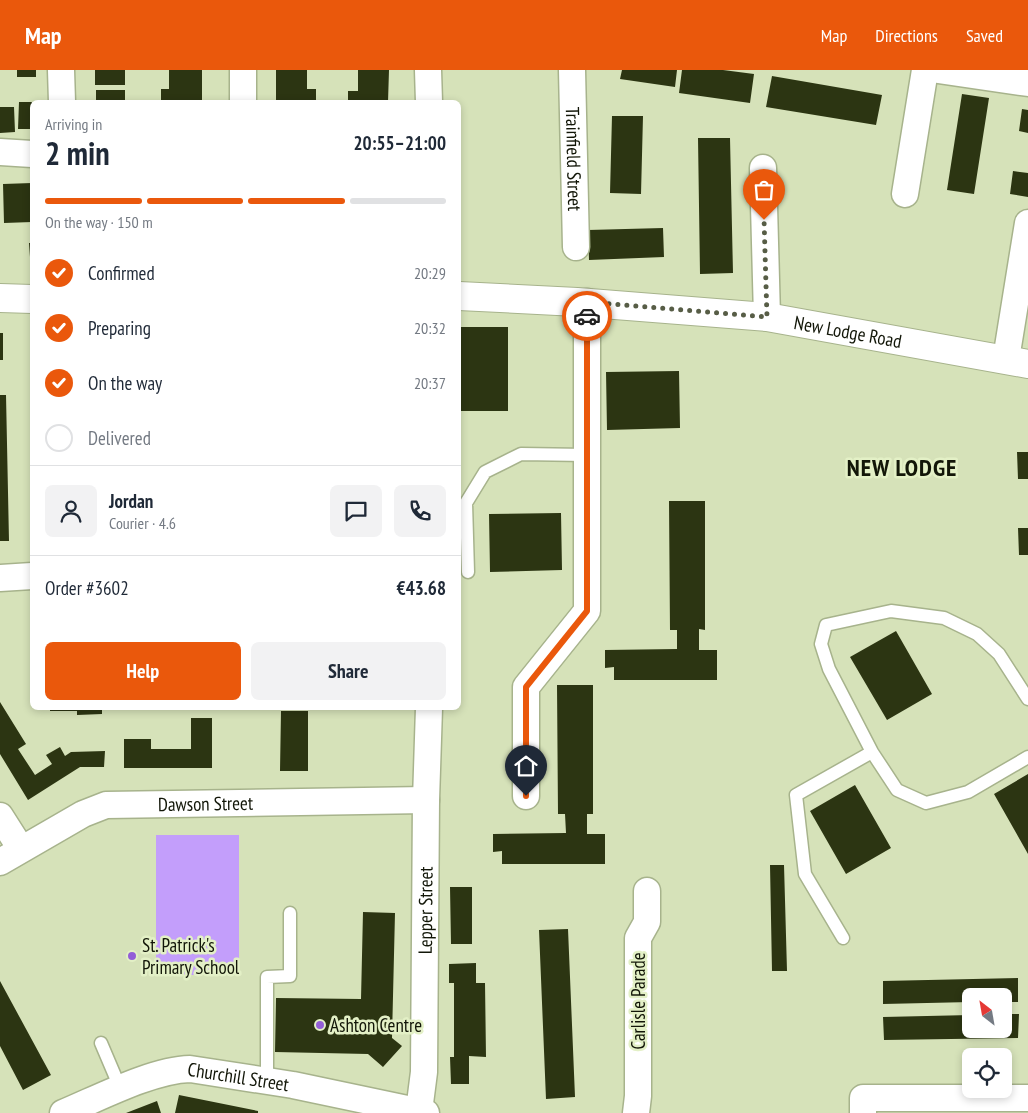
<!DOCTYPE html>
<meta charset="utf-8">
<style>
:root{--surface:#fff;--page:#f2f2f3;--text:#1f2937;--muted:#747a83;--line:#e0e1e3;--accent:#ea580c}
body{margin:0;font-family:"PT Sans Narrow",sans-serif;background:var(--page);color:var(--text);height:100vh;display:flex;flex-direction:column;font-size:19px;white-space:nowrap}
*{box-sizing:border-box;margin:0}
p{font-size:16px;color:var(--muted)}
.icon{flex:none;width:28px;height:28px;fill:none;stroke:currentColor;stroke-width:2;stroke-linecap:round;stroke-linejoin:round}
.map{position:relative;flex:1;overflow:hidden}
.details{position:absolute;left:30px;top:30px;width:431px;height:610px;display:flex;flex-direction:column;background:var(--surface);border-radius:8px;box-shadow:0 2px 8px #0003}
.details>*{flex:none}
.needle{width:32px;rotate:329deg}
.buttons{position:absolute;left:962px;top:918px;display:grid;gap:10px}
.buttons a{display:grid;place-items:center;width:50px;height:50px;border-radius:8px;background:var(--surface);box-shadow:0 2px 8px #0003;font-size:25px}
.pin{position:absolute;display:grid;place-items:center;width:42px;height:42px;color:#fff;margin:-51px -21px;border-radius:50% 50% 50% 0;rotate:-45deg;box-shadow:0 0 5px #0007}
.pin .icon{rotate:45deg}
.courier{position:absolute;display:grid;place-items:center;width:50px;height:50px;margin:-25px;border:4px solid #ea580c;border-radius:50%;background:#fff;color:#222;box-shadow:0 1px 6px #0007}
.summary em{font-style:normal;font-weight:700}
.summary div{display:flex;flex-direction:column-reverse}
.summary{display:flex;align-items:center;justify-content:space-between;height:85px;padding:0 15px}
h1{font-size:32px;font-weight:700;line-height:38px}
.bar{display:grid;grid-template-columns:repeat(4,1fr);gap:8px 5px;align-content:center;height:60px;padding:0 15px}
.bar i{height:6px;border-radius:4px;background:var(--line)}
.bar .current{background:var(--accent)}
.bar p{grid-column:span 4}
.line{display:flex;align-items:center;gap:12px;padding:0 15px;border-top:1px solid var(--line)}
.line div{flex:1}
.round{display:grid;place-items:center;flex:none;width:52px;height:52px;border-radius:8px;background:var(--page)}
ol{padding:0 15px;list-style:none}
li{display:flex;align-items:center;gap:15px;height:55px}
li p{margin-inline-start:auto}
li .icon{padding:5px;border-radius:50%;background:var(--accent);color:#fff;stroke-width:4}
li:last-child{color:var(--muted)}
li i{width:28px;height:28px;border:2px solid var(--line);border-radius:50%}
.action{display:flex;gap:10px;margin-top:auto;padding:10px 15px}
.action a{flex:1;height:58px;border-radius:8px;background:var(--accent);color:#fff;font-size:20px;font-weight:700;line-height:58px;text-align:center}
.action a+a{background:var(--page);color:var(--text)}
header{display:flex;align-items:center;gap:30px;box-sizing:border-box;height:70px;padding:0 25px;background:var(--accent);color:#fff}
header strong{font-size:24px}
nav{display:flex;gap:28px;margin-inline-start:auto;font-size:18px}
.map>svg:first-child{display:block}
.green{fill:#c39efb}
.building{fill:#2c3512}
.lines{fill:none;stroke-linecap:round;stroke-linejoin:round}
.service-casing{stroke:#a7b38c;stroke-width:15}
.minor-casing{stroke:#a7b38c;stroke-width:29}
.tertiary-casing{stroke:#a7b38c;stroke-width:30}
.service{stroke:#fff;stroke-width:12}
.minor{stroke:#fff;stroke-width:26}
.tertiary{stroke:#fff;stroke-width:28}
.done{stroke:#575d46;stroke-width:5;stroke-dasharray:0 9}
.route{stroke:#ea580c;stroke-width:6}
.poi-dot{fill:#935ed7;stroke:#e3f0c6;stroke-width:2}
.labels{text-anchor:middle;stroke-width:5;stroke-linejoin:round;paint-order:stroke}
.street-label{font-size:19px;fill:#121608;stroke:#e3f0c6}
.poi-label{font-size:19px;fill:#121608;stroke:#e3f0c6;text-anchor:start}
.district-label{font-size:24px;font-weight:bold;letter-spacing:1px;fill:#121608;stroke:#e3f0c6}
</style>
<header>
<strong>Map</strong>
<nav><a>Map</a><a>Directions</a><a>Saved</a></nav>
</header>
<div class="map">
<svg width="1028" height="1043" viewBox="0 0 1028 1043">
<rect width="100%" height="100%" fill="#d6e2b9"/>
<path class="green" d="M156 765H239V905H156Z"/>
<path class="building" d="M17 0H36V7H17Z
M95 0H125V15H95Z
M169 0H202V32H161V19H169Z
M276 0H307V19H316V32H276Z
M358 0H389L388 32H348V21H358Z
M622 0H677L675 17 620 9Z
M682 0H723L754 4 750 33 679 23Z
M772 6 882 25 876 55 766 37Z
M96 20H125V32H96Z
M962 24 989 28 974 124 947 120Z
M19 32H32V59H18Z
M0 37H14L15 62 0 63Z
M1022 39 1028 40V63L1019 61Z
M612 46H643L641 124 610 123Z
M698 68H730L733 203 700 204Z
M1013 101 1028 103V127L1010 124Z
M32 113V152L4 153 3 114Z
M663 158 664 187 589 190 588 160Z
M29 173H32V201H31Z
M459 257H508V341H459Z
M0 263H3V290H0Z
M679 301 680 358 607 360 606 302Z
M0 325H6L9 471H0Z
M1017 382H1028V409H1018Z
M669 431H705V560L699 559V580H717V610H614V597L605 598V580L677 579V560H670Z
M561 443 562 500 490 502 489 444Z
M1018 458H1028V485H1019Z
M896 561 932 624 887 650 850 587Z
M557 615H593V744H587V764H605V794H502V781L493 782V764L566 763 565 744H558Z
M0 632 26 674 18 679 35 705 52 694 46 685 60 677 65 686 71 682 105 681 104 697H80L28 730 0 684Z
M50 638H102V644L77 645V641H50Z
M212 638H250V639L212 640Z
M281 641H308V701H280Z
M191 648H212V698H124V669H151V679H191Z
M1028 704V784L994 724Z
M855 715 891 778 846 804 810 741Z
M770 795H784L787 901H772Z
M450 817H472V874H451Z
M363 842 395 843 392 968 402 976 383 997 368 984 275 982 276 928 361 929Z
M568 859 575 1027 546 1029 539 860Z
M476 893V913H485L486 987 469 986V1014H451L450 987H454V913H449V894Z
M1018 908V932H1004V926H971V932L883 934V911Z
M0 911 51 1005 23 1020 0 976Z
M1004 944H1019L1018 968 884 970 883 947 971 945V959H1004Z
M179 1025 258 1041V1043H175Z
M157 1031 161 1043H126Z"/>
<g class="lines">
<g class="service-casing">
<path id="service" d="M468 502 466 433 485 402 521 384 586 385
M1028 629 999 584 977 564 944 548 891 541 826 555 821 574 829 599 872 682 897 720 926 733 968 722 1028 687
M843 868 805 804 796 725 872 682
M101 973 121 1020
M267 1011V907L290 906V843"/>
</g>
<g class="minor-casing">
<g id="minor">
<path d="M61 0 62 32"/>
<path d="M243 0V32"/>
<path d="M428 0 429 32"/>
<path id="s1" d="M572 0 576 177"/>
<path d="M938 0 1028 13"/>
<path d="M0 82 32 84"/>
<path d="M763 98 767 247"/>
<path d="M905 124 925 0"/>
<path d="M1006 289 1028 153"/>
<path d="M0 508 32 506"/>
<path d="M526 726V617L587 541V232"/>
<path d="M0 746 21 779"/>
<path id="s2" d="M0 792 83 744 106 735 426 730"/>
<path id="s3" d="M419 1041 424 1002 426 730 429 638"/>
<path id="s4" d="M63 1043C99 1028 152 1000 190 999L293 1015 426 1043"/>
<path d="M636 1043 638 1026V868L647 852V821"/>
<path d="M863 1043V1028H1028"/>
</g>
</g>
<g class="tertiary-casing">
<g id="tertiary">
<path id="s5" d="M459 226 577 232 767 247 1028 294"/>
<path d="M0 228 32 229"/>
</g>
</g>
<use href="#service" class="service"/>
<use href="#minor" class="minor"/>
<use href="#tertiary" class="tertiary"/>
</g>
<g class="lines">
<path class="done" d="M587 246V232L767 247 764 150"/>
<path class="route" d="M526 726V617L587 541V246"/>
</g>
<g class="poi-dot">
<circle cx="132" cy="886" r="5"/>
<circle cx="320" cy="955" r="5"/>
</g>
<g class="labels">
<g class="street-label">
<text dy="7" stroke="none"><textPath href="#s1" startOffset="89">Trainfield Street</textPath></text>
<text dy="7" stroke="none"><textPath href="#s5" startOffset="391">New Lodge Road</textPath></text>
<text dy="7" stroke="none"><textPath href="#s2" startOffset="220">Dawson Street</textPath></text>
<text dy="7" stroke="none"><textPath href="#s3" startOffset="201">Lepper Street</textPath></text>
<text transform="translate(638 931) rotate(-90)" y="7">Carlisle Parade</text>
<text dy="7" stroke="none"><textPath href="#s4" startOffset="184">Churchill Street</textPath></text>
</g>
<g class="poi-label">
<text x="142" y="882">St. Patrick's<tspan x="142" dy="22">Primary School</tspan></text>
<text x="330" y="962">Ashton Centre</text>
</g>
<g class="district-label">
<text x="902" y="406">NEW LODGE</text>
</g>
</g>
</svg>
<div class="buttons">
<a><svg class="needle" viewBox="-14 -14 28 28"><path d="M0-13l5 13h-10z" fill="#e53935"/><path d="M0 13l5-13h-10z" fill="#747a83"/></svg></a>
<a><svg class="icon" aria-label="locate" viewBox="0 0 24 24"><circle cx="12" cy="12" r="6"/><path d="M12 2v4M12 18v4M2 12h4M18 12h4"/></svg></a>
</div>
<div class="pin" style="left:764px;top:150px;background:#ea580c"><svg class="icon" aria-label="bag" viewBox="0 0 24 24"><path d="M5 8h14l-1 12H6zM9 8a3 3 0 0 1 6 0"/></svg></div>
<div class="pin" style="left:526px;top:726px;background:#1f2937"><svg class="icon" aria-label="home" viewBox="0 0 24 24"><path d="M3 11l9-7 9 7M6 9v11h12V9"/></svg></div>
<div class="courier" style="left:587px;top:246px"><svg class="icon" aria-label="car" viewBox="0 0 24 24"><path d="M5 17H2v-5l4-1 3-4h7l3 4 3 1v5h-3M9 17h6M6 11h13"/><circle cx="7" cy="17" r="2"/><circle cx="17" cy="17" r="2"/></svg></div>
<section class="details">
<div class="summary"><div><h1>2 min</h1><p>Arriving in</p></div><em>20:55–21:00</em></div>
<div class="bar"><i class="current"></i><i class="current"></i><i class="current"></i><i></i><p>On the way · 150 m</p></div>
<ol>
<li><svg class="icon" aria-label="check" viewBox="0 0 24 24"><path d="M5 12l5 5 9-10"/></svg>Confirmed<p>20:29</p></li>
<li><svg class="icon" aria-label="check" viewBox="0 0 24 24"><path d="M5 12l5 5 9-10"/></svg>Preparing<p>20:32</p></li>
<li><svg class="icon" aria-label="check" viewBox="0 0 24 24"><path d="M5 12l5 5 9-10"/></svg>On the way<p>20:37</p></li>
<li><i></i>Delivered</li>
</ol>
<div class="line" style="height:90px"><a class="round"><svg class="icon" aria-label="person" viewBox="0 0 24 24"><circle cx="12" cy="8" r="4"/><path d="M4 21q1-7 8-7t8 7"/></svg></a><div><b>Jordan</b><p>Courier · 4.6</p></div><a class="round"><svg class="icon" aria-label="chat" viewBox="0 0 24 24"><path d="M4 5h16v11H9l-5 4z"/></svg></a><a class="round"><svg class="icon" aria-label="phone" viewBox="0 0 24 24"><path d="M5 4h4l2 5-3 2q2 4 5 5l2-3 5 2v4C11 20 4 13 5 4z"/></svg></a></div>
<div class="line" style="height:65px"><div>Order #3602</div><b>€43.68</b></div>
<div class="action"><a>Help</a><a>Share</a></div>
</section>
</div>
